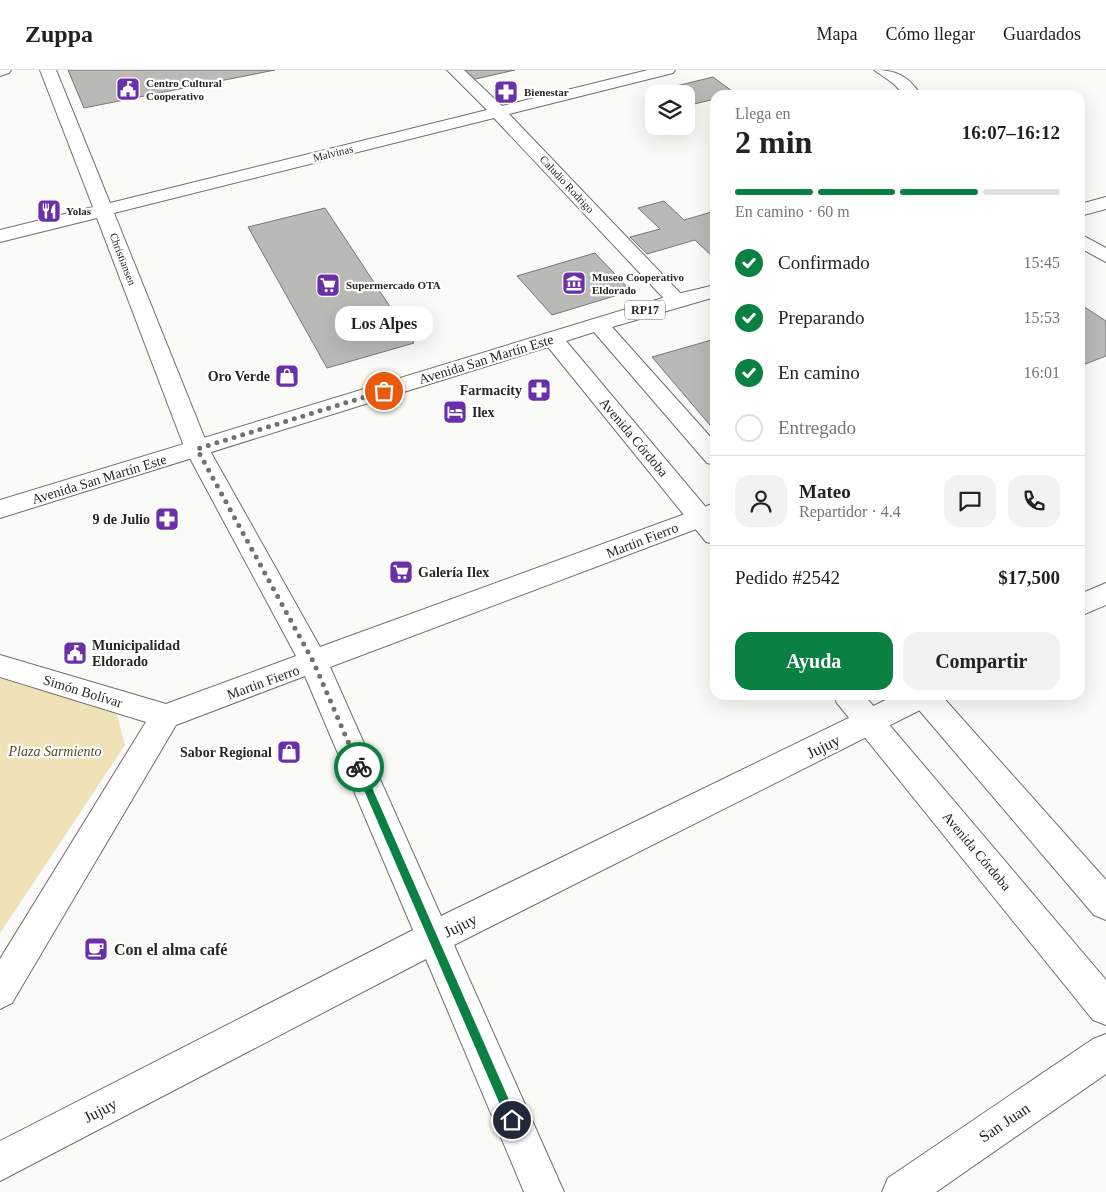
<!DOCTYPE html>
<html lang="es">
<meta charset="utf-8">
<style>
:root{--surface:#fff;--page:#f2f2f2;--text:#222;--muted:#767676;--line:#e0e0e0;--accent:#0b8043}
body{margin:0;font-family:"Times New Roman",serif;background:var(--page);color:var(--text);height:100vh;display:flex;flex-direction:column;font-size:19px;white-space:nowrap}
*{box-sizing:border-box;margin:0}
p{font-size:16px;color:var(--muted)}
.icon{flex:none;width:28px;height:28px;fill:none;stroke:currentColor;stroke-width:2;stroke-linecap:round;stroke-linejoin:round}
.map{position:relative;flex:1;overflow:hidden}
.details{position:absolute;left:710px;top:20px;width:375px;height:610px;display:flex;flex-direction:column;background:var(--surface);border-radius:15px;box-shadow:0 5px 20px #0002}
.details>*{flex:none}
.tools{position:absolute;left:645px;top:15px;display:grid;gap:10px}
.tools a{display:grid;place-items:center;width:50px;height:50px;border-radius:10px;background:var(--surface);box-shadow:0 5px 20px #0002;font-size:25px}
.pin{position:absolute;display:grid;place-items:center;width:42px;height:42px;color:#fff;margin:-21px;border:2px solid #fff;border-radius:50%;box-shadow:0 1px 5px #0007}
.courier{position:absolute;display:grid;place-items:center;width:50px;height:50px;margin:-25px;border:4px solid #0b8043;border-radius:50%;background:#fff;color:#222;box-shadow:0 1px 6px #0007}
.bubble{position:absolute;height:35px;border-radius:15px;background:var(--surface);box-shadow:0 5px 20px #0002;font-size:16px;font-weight:700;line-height:35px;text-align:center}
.headline em{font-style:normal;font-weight:700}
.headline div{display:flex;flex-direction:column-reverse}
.headline{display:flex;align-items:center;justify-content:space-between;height:85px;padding:0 25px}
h1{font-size:32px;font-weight:700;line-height:38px}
.bar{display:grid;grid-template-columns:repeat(4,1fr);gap:8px 5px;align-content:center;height:60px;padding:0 25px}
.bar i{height:6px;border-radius:4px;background:var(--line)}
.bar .on{background:var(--accent)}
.bar p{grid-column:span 4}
.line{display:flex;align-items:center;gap:12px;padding:0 25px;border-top:1px solid var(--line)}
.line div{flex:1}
.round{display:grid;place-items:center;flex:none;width:52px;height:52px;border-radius:15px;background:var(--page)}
ol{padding:0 25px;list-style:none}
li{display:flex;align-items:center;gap:15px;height:55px}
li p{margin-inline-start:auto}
li .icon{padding:5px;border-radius:50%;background:var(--accent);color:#fff;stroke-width:4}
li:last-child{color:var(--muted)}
li i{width:28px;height:28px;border:2px solid var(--line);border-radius:50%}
.cta{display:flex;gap:10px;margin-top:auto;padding:10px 25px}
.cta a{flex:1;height:58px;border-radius:15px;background:var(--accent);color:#fff;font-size:20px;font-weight:700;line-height:58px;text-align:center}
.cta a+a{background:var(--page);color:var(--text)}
header{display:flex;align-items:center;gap:30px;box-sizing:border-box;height:70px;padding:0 25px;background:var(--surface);border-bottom:1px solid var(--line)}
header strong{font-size:24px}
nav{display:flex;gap:28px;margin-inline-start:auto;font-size:18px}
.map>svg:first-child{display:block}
.green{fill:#efe2b6}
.building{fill:#b9b9b6;stroke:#777774}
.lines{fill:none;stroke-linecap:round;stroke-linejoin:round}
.minor-casing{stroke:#706f6d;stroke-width:2}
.major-casing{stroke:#706f6d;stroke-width:2}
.minor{fill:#fff;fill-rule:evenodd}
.major{fill:#fff;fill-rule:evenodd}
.route{fill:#0b8043}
.done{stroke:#71716f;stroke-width:5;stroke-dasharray:0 9}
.labels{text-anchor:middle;stroke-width:4.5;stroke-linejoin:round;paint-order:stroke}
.far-poi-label{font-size:11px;font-weight:bold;fill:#272726;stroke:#fff;text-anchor:start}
.far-street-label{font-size:11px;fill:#272726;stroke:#fff}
.shield{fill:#fff;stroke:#686867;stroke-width:1}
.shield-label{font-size:12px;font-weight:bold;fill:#272726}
.street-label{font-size:14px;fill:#272726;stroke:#fff}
.poi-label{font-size:14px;font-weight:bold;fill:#272726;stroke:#fff;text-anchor:end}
.park-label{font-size:14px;font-style:italic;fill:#584b1c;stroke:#fff}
.near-street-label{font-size:16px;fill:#272726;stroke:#fff}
.near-poi-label{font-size:16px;font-weight:bold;fill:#272726;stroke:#fff;text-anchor:start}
</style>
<header>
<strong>Zuppa</strong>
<nav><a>Mapa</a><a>Cómo llegar</a><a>Guardados</a></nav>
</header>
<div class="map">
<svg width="1106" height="1122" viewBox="0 0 1106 1122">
<rect width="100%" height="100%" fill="#fafaf7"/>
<path class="green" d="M0 608 116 642 125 675 0 863Z"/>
<path class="building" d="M68 0H275L84 38Z
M461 0H515L471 10Z
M713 7 736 24 715 25V29L686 36V24H670L664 19Z
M664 131 684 150 715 141V189L695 170 647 184 630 167 660 159 638 138Z
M325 138 414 273 327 298 248 157Z
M595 183 631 221 552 245 517 206Z
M1080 234 1106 251V286L1080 296Z
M715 269V361L652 287Z"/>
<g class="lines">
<g class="minor-casing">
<path id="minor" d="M0 0H11L9 3 0 6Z
M40 0H56L110 133 487 40 447 0H464L502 36 648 0H675L673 3 509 44 683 226 686 230 683 234 676 236 669 234 494 48 114 143 209 379 320 577 715 433V452L330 597 441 846 896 625H938L934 633 454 875 564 1122H524L426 889 0 1111V1071L413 860 305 606 176 655 12 933 0 939V889L146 652 0 607V585L166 634 296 586 185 379 97 148 0 172V160L93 137Z
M874 0C897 0 908 6 921 25H904L894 14Z
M1080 164 1106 178V192L1080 178Z
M1106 513V535L1080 546V524Z
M1106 964V1004L936 1122H882L888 1108 1093 969Z"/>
</g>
<g class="major-casing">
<path id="major" d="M1106 127V139L1080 146V134Z
M715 215V227L612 257 715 372V395L707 393 594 262 566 271 715 448V474L706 472 548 277 0 448V430L669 226Z
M833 625H864L1106 910V955L1093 950 837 633Z
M909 625H941L1106 810V850L1094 845 913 633Z"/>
</g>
<use href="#minor" class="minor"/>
<use href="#major" class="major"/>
</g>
<path class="route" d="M359 694 363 697 516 1046V1053H508L354 697Z"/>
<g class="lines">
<path class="done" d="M359 697 314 593 197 379 384 321"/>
</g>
<defs>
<g id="civic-square" transform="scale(1.25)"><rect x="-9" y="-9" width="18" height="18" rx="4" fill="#6a30a7" stroke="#fff"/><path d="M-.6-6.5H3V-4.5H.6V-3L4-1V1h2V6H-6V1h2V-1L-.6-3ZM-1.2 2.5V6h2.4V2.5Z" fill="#fff"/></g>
<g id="pharmacy-square" transform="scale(1.25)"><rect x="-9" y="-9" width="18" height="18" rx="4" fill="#6a30a7" stroke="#fff"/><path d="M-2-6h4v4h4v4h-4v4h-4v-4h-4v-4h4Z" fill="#fff"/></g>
<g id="restaurant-square" transform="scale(1.25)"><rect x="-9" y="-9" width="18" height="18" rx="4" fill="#6a30a7" stroke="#fff"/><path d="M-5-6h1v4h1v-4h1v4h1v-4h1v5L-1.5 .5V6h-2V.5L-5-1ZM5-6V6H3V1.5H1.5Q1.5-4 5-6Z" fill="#fff"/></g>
<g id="museum-square" transform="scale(1.25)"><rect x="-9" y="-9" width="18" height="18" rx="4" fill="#6a30a7" stroke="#fff"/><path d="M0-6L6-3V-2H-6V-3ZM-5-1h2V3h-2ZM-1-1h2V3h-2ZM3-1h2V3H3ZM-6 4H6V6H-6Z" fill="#fff"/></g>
<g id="supermarket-square" transform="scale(1.25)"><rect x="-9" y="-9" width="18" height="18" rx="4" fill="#6a30a7" stroke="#fff"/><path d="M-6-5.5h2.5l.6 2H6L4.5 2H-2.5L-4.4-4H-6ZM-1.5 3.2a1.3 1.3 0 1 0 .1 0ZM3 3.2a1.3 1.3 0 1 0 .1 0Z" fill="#fff"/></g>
<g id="shop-square" transform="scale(1.25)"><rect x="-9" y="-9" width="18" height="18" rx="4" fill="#6a30a7" stroke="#fff"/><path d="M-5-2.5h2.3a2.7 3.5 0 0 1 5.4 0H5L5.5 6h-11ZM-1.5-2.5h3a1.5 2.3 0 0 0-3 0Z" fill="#fff"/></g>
<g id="hotel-square" transform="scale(1.25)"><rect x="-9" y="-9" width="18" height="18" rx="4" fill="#6a30a7" stroke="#fff"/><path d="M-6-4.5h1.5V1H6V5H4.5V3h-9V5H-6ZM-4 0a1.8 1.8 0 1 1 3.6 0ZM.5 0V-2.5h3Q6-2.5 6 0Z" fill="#fff"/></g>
<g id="cafe-square" transform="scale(1.25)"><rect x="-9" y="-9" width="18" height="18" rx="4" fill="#6a30a7" stroke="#fff"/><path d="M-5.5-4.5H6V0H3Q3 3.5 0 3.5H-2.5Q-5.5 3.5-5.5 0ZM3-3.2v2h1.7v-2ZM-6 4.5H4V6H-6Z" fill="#fff"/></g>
</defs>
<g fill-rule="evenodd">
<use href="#civic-square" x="128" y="19"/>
<use href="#pharmacy-square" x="506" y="22"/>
<use href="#restaurant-square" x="49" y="141"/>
<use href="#museum-square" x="574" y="213"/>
<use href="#supermarket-square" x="328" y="215"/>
<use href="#shop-square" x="287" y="306"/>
<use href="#pharmacy-square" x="539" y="320"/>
<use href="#hotel-square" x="455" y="342"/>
<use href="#pharmacy-square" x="167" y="449"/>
<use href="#supermarket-square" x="401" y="502"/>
<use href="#civic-square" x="75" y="583"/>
<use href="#shop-square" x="289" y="682"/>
<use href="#cafe-square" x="96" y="879"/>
</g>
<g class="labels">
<g class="far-poi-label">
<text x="146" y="17">Centro Cultural<tspan x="146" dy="13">Cooperativo</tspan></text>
<text x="524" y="26">Bienestar</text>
<text x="66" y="145">Yolas</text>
<text x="592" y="211">Museo Cooperativo<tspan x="592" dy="13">Eldorado</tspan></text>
<text x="346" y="219">Supermercado OTA</text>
</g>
<g class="far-street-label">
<text transform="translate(333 83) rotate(-14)" y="4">Malvinas</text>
<text transform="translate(567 114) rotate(47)" y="4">Caludio Rodrigo</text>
<text transform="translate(123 189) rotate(69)" y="4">Christiansen</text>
</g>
<rect class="shield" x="625" y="230.5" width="40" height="19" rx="4"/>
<g class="shield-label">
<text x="645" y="244">RP17</text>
</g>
<g class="street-label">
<text transform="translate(486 289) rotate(-17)" y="5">Avenida San Martín Este</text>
<text transform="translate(634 367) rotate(50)" y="5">Avenida Córdoba</text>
<text transform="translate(99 409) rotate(-17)" y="5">Avenida San Martín Este</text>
<text transform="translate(642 470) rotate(-21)" y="5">Martin Fierro</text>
<text transform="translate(263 612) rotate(-20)" y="5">Martin Fierro</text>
<text transform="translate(83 621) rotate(17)" y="5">Simón Bolívar</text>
<text transform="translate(977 781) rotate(50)" y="5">Avenida Córdoba</text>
</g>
<g class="poi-label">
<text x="270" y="311">Oro Verde</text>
<text x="522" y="325">Farmacity</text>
<text x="472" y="347" text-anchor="start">Ilex</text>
<text x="150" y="454">9 de Julio</text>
<text x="418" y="507" text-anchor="start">Galería Ilex</text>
<text x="92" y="580" text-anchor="start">Municipalidad<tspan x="92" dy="16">Eldorado</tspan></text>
<text x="272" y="687">Sabor Regional</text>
</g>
<g class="park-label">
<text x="55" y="686">Plaza Sarmiento</text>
</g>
<g class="near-street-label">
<text transform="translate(823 676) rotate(-26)" y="6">Jujuy</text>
<text transform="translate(460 855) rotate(-26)" y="6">Jujuy</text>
<text transform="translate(100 1040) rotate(-27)" y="6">Jujuy</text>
<text transform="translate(1004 1052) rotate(-34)" y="6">San Juan</text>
</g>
<g class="near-poi-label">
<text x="114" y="885">Con el alma café</text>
</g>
</g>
</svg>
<div class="tools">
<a><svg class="icon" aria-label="layers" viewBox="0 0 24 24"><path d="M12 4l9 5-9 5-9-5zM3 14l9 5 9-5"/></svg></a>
</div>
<div class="pin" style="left:384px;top:321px;background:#ea580c"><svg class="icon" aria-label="bag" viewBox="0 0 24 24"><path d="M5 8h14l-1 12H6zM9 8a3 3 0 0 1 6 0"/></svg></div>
<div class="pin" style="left:512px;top:1050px;background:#1f2937"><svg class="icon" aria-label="home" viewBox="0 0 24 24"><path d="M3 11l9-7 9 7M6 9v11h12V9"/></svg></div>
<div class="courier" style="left:359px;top:697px"><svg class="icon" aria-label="bike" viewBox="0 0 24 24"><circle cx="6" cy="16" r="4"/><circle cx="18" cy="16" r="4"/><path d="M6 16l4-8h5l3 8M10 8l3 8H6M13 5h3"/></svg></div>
<div class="bubble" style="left:335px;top:236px;width:98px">Los Alpes</div>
<section class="details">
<div class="headline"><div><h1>2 min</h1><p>Llega en</p></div><em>16:07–16:12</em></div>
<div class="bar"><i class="on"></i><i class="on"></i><i class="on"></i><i></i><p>En camino · 60 m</p></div>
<ol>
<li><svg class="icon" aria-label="check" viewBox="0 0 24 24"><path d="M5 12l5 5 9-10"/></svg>Confirmado<p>15:45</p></li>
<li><svg class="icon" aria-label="check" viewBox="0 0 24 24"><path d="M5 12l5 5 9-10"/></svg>Preparando<p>15:53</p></li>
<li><svg class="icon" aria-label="check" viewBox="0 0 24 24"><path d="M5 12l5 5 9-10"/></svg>En camino<p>16:01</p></li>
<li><i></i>Entregado</li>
</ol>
<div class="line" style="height:90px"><a class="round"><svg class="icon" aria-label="person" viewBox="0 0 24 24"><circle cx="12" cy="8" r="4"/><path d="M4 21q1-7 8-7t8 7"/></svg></a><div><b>Mateo</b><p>Repartidor · 4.4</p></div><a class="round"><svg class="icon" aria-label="chat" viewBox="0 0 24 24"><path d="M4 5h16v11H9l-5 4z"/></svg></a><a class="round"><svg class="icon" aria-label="phone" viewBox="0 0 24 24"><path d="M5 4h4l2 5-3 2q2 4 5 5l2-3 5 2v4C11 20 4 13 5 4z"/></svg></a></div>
<div class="line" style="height:65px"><div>Pedido #2542</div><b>$17,500</b></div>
<div class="cta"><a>Ayuda</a><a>Compartir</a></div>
</section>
</div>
